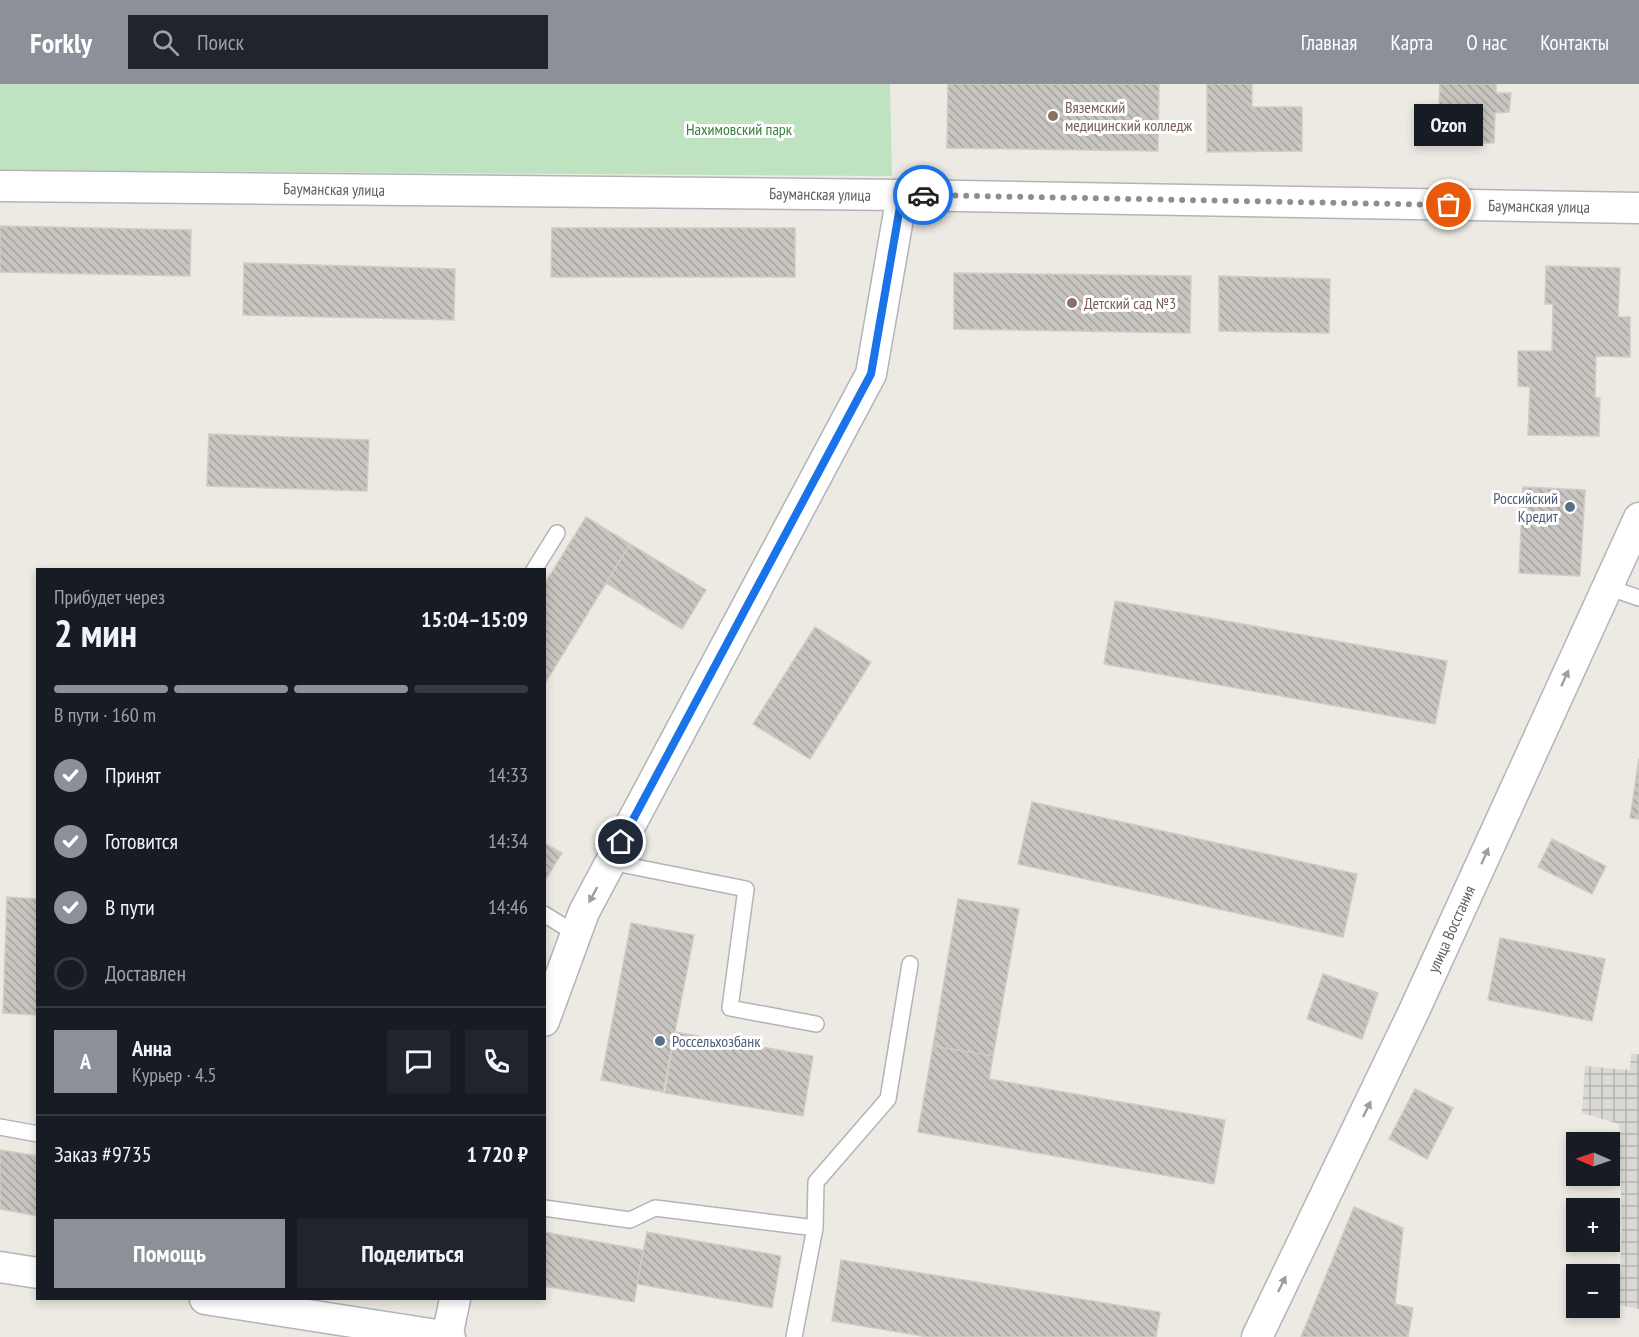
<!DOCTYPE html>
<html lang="ru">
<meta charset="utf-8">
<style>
:root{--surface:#171b24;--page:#20242c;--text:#f1f3f6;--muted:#9ea1a6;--line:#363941;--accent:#8c9099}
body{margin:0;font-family:"PT Sans Narrow",sans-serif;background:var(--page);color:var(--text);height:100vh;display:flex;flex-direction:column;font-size:22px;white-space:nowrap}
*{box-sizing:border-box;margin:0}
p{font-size:20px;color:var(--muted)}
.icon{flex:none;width:33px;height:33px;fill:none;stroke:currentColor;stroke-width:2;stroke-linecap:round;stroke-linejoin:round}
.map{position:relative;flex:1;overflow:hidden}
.panel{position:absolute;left:36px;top:484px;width:510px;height:732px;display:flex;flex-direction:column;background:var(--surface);border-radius:0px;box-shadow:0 3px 9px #0003}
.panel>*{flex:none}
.needle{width:39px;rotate:272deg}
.tools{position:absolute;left:1566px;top:1048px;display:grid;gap:12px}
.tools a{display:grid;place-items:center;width:54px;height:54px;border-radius:0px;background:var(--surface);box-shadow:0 3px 9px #0003;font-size:30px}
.pin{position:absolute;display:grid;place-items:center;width:51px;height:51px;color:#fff;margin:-26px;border:3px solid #fff;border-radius:50%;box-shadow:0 2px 6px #0007}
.courier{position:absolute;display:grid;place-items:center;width:60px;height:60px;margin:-30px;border:4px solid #1a73e8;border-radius:50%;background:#fff;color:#222;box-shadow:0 2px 8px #0007}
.bubble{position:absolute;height:42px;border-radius:0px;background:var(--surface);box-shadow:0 3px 9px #0003;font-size:20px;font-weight:700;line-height:42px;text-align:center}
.summary em{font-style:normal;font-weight:700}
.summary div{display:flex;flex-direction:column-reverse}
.summary{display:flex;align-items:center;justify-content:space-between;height:102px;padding:0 18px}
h1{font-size:39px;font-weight:700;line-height:45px}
.bar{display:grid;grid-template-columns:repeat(4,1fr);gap:9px 6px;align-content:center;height:72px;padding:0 18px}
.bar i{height:8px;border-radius:4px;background:var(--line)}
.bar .active{background:var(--accent)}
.bar p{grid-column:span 4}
.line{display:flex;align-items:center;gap:15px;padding:0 18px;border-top:2px solid var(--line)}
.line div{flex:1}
.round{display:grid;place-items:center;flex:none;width:63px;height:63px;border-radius:0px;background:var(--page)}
ol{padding:0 18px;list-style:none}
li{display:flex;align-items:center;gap:18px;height:66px}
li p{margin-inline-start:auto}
li .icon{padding:6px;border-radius:50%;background:var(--accent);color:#fff;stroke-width:4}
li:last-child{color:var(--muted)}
li i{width:33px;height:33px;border:3px solid var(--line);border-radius:50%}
.cta{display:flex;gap:12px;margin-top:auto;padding:12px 18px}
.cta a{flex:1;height:69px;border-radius:0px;background:var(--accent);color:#fff;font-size:24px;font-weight:700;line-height:69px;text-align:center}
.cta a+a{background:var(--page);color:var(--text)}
header{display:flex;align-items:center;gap:36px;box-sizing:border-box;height:84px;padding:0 30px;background:var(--accent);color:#fff}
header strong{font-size:28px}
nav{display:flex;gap:33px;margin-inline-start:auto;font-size:21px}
.search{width:420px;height:54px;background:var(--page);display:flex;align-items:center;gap:15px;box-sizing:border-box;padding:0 21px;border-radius:0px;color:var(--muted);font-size:22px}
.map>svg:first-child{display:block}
.industrial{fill:url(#industrial-grid)}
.park{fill:#bfe3c0}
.building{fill:url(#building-back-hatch);stroke:#d0ccc1;stroke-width:1.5}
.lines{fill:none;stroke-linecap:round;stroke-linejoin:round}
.service-casing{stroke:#b2b4b9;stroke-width:18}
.minor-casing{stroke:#b2b4b9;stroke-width:33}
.service{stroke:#fff;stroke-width:15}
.minor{stroke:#fff;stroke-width:30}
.oneway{fill:#9c9ea1}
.done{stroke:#8d8e8f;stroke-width:6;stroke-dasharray:0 10.8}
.route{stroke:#1a73e8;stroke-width:8}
.education-dot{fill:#8d6e63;stroke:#fff;stroke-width:2}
.service-dot{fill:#5c6f8a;stroke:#fff;stroke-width:2}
.labels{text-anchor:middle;stroke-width:6;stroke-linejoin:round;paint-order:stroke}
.education-label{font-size:16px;fill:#785e54;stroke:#fff;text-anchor:start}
.park-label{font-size:16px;fill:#39813f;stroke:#fff}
.street-label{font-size:16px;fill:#5a5d62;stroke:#fff}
.service-label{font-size:16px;fill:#4e5e75;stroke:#fff;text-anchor:end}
</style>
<header>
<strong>Forkly</strong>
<div class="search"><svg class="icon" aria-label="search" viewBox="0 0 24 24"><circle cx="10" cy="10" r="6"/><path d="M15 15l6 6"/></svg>Поиск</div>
<nav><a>Главная</a><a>Карта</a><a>О нас</a><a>Контакты</a></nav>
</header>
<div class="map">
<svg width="1639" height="1253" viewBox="0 0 1639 1253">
<defs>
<pattern id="industrial-grid" width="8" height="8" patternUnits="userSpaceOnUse" patternTransform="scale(1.5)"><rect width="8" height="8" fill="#dbd9d4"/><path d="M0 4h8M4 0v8" fill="none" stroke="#b5b3af"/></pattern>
<pattern id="building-back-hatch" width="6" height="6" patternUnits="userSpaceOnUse" patternTransform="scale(1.5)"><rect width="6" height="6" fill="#c8c4bf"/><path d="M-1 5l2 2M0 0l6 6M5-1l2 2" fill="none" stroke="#a5a29f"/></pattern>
</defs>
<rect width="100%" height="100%" fill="#eceae2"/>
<path class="industrial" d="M1631 970H1639V1225L1619 1221 1622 1143 1619 1040 1582 1029 1585 982 1630 986Z"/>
<path class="park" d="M0 0H890L892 92 0 86Z"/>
<path class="building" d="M948 0H1159L1158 67 947 64Z
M1207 0H1252V23H1302V67L1207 68Z
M1440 0H1496V9H1511L1509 28 1495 29 1494 59 1437 58Z
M0 142 191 146 190 192 0 188Z
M552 144H795V193H551Z
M244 179 455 185 454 236 243 231Z
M1546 182 1620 184 1618 233H1630V273L1596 272 1595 313 1600 314 1599 352 1528 351 1530 303 1518 302V267H1552L1553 220H1545Z
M954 189 1191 192 1190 249 954 245Z
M1219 192 1330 195 1329 249 1219 247Z
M209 350 369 356 367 407 207 402Z
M1523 403 1585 406 1580 492 1519 489Z
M586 433 630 460 544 601V501Z
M630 460 706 506 682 545 606 499Z
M1115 517 1447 577 1435 640 1104 580Z
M815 543 871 578 810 675 753 640Z
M1639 674V735L1630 734Z
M1032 718 1357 790 1343 853 1018 780Z
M1552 755 1606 782 1592 810 1538 783Z
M544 759 562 769 544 798Z
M7 813 38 815V931L3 929Z
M958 815 1019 825 993 972 933 962Z
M631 839 694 851 663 1008 601 996Z
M1500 854 1605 875 1592 937 1488 916Z
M1323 890 1378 909 1362 955 1307 935Z
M675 948 813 972 803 1032 665 1009Z
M933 962 993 972 989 995 1225 1036 1214 1100 918 1048Z
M1415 1005 1453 1024 1427 1075 1389 1055Z
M0 1066 38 1072V1132L0 1125Z
M1354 1123 1403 1144 1395 1220 1413 1224 1408 1253H1301Z
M544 1148 643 1166 634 1218 544 1202Z
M647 1148 781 1172 772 1224 637 1200Z
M841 1176 1160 1228 1156 1253H928L832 1237Z"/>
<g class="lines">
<g class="service-casing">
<path id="service" d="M534 486 557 449
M1607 503 1639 514
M610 778 746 805 730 924 816 940
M544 830 576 850
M0 1043 38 1050
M544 1124 630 1136 655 1124 815 1144
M794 1253 815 1144 816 1098 888 1015 910 880"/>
</g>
<g class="minor-casing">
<path id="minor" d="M0 102 902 111 1639 124
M544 937 584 828 871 290 902 111
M0 1183 38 1189
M205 1215 450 1253
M447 1253 455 1215
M1257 1253 1414 927 1639 434"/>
</g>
<use href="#service" class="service"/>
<use href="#minor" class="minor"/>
</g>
<defs><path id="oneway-solid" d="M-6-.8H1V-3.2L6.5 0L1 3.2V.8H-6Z" transform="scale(1.5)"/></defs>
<g class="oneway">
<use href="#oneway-solid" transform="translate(1565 594) rotate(-66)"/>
<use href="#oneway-solid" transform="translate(1485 772) rotate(-66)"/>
<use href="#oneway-solid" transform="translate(593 811) rotate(118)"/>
<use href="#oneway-solid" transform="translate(1367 1025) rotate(-64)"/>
<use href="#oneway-solid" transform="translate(1282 1200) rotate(-64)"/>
</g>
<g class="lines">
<path class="done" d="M923 111 1449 121"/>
<path class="route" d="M621 758 871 290 902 111H923"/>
</g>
<g class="education-dot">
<circle cx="1053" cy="32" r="6"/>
<circle cx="1072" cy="219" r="6"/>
</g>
<g class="service-dot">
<circle cx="1570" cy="423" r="6"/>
<circle cx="660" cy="957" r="6"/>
</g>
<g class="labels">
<g class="education-label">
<text x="1065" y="29">Вяземский<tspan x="1065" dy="18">медицинский колледж</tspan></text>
<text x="1084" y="225">Детский сад №3</text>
</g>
<g class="park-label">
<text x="739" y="51">Нахимовский парк</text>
</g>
<g class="street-label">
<text transform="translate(334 105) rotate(1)" y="6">Бауманская улица</text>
<text transform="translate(820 110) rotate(1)" y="6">Бауманская улица</text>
<text transform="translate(1539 122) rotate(1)" y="6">Бауманская улица</text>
<text transform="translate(1451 845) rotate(-66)" y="6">улица Восстания</text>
</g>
<g class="service-label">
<text x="1558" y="420">Российский<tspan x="1558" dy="18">Кредит</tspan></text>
<text x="672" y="963" text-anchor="start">Россельхозбанк</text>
</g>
</g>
</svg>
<div class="tools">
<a><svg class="needle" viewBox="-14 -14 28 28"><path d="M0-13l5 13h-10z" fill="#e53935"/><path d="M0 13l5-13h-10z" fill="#9ea1a6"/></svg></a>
<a>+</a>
<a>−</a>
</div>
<div class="pin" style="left:1449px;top:121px;background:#ea580c"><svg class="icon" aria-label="bag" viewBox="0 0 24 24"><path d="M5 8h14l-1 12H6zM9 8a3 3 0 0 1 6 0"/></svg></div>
<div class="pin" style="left:621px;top:758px;background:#1f2937"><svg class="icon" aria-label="home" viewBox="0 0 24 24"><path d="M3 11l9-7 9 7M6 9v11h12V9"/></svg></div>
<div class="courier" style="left:923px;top:111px"><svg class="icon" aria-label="car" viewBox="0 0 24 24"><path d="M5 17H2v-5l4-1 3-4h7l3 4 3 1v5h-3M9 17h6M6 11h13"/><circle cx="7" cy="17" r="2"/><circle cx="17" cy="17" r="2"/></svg></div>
<div class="bubble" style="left:1414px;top:20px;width:69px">Ozon</div>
<section class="panel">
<div class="summary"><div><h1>2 мин</h1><p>Прибудет через</p></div><em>15:04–15:09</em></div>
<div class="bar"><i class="active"></i><i class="active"></i><i class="active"></i><i></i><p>В пути · 160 m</p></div>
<ol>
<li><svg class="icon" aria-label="check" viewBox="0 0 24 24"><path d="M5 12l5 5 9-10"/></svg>Принят<p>14:33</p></li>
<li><svg class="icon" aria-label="check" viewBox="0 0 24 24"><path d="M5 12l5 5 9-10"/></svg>Готовится<p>14:34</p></li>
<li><svg class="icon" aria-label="check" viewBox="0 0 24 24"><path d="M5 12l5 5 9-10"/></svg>В пути<p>14:46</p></li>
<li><i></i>Доставлен</li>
</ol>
<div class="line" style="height:108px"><b class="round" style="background:var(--accent);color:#fff">А</b><div><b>Анна</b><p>Курьер · 4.5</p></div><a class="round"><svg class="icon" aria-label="chat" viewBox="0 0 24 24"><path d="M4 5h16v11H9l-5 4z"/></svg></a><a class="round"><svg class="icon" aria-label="phone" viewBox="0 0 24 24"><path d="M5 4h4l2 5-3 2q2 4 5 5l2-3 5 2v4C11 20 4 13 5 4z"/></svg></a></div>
<div class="line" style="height:78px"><div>Заказ #9735</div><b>1 720 ₽</b></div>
<div class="cta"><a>Помощь</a><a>Поделиться</a></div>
</section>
</div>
